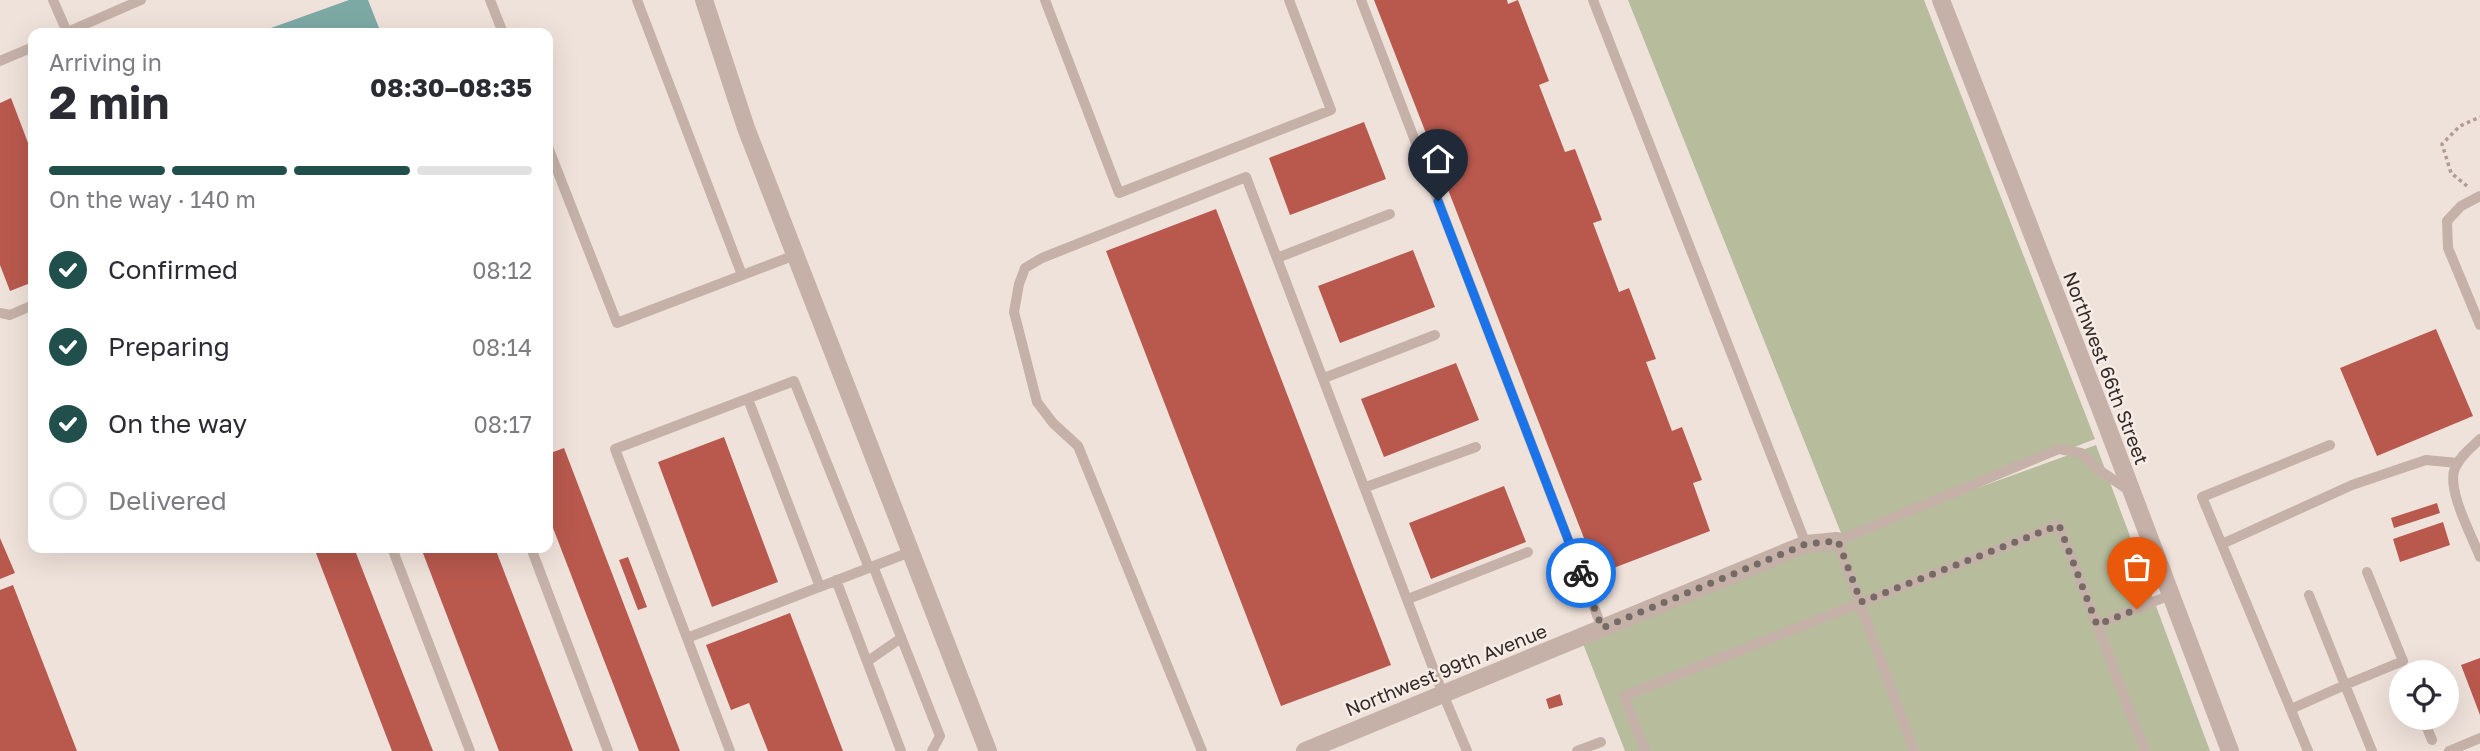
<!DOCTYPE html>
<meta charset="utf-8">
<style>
:root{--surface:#fff;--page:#f2f2f3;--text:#2b2b33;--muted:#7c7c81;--line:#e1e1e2;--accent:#21504c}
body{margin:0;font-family:"Golos Text",sans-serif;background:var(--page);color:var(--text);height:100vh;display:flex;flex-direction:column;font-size:26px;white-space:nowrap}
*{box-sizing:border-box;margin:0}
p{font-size:23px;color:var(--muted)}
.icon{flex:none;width:38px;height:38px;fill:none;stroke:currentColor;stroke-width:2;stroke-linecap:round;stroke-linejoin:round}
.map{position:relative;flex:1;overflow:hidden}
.sheet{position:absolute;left:28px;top:28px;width:525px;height:525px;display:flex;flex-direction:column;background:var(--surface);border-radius:14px;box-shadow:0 7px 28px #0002}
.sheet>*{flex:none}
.buttons{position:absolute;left:2389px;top:660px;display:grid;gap:14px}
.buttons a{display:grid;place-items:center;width:70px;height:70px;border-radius:50%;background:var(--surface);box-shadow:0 7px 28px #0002;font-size:35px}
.pin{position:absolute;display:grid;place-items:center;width:60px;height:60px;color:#fff;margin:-72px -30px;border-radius:50% 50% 50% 0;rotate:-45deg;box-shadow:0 0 7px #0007}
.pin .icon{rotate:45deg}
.courier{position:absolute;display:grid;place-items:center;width:70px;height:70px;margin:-35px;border:5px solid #1a73e8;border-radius:50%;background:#fff;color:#222;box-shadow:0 2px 9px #0007}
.head em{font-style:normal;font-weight:700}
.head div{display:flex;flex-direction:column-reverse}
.head{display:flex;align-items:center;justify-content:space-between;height:119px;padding:0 21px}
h1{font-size:46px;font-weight:700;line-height:52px}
.bar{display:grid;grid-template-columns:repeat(4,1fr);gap:10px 7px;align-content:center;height:84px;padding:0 21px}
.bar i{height:9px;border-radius:5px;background:var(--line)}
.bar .on{background:var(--accent)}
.bar p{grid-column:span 4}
ol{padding:0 21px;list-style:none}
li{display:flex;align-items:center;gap:21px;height:77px}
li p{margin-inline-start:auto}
li .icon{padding:7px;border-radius:50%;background:var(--accent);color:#fff;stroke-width:4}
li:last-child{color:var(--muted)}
li i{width:38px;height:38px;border:4px solid var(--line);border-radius:50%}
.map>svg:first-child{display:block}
.green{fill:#b6bc9c}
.water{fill:#7da9a4}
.building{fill:#b9594e}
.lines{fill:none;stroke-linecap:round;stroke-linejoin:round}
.path{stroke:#b19b92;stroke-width:3.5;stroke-dasharray:3.5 3.5;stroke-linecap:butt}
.lane{stroke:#c5b1a8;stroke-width:10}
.street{stroke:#c5b1a8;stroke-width:18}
.done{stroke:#756a66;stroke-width:7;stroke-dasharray:0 12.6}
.route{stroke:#1a73e8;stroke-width:9}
.labels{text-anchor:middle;stroke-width:5;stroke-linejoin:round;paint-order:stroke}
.street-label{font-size:19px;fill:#332927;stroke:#f7ede6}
</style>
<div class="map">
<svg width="2480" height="751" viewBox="0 0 2480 751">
<rect width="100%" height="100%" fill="#efe2db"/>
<path class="green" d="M1628 0H1924L2095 439 1892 519 2096 445 2210 751H1625L1580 636 1843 538Z"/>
<path class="water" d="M349 0H368L381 33H257Z"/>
<path class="building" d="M1374 0H1507L1508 4 1518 0 1549 81 1539 85 1565 152 1575 149 1602 220 1593 223 1619 292 1629 288 1656 359 1646 362 1672 431 1682 427 1702 480 1693 483 1710 531 1598 574Z
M11 98 33 156V282L10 291 0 265V103Z
M1364 122 1386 179 1290 215 1269 158Z
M1216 209 1391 665 1281 706 1106 251Z
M1413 250 1435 307 1340 343 1318 286Z
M2436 329 2473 416 2377 456 2340 368Z
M1456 363 1479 420 1384 457 1361 399Z
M724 437 778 582 712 607 658 462Z
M564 448 680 751H639L548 515V454Z
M1504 486 1526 542 1431 579 1409 523Z
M2437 503 2440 513 2394 528 2391 518Z
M2443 522 2450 545 2400 562 2393 539Z
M0 538 15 573 0 579Z
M314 548H354L433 751H392Z
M421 548H495L573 751H499Z
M628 557 647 607 638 610 619 560Z
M13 585 77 751H0V590Z
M790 613 843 751H768L749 703 731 710 706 645Z
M2480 658V715L2461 665Z
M1560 694 1563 705 1549 709 1546 699Z"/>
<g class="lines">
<path class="path" d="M2467 186 2451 173 2442 144 2460 126 2480 117"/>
<path class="lane" d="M53 0 67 32
M490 0 503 33
M637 0 742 275
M1045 0 1119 193 1331 110 1289 0
M1361 0 1602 628
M1593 0 1806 544
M65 33 141 0
M0 61 33 47
M548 147 617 323 795 255
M2480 196 2461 206 2447 221 2448 248 2480 325
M1277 258 1390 214
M0 313 10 315 33 305
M1324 378 1435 335
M748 399 820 587
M2480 439C2471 448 2460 456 2455 468 2446 489 2472 536 2480 557
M1366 487 1476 447
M2222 544 2352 485 2426 460 2458 463
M392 548 470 751
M531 548 608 751
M873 566 940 736 932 751
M2367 572 2403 661 2345 685 2372 751
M836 580 901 751
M1408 599 1528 552
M2097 625 2170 595
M687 638 615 449 794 381 869 568
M868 661 901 638
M2291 709 2345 685 2309 595
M2423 718 2432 740
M730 751 687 638 910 552
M1202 751 1078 446 1053 423 1037 402 1014 312 1019 284 1025 268 1042 258 1246 177 1443 694 1467 751
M1577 751 1601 742
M1645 751 1624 696 2059 525 2145 751
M1914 751 1837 541 2059 449 2081 453 2099 470 2130 491
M2308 751 2202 497 2330 445
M2449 751 2480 738"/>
<path class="street" d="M704 0 746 128 988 751
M1941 0 2104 418 2230 751
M1305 751 1806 544 1837 541"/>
</g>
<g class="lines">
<path class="done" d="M1581 573 1602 628 1806 544 1838 541 1861 602 2059 525 2097 625 2137 609"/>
<path class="route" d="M1438 201 1581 573"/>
</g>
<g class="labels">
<g class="street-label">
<text transform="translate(2106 368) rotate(69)" y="7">Northwest 66th Street</text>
<text transform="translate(1446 670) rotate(-22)" y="7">Northwest 99th Avenue</text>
</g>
</g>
</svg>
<div class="buttons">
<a><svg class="icon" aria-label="locate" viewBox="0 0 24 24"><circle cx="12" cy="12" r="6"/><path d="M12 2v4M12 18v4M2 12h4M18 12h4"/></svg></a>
</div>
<div class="pin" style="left:2137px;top:609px;background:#ea580c"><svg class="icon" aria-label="bag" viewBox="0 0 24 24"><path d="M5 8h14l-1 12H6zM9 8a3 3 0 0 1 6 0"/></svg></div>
<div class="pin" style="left:1438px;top:201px;background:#1f2937"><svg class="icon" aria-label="home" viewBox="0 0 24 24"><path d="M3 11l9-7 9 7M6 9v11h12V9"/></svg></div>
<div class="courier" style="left:1581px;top:573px"><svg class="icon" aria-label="bike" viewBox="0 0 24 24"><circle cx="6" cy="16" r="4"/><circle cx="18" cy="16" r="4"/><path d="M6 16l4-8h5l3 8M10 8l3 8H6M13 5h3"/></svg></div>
<section class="sheet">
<div class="head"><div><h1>2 min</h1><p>Arriving in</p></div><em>08:30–08:35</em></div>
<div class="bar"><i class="on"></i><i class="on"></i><i class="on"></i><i></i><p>On the way · 140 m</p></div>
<ol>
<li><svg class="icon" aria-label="check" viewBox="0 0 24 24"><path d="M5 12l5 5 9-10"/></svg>Confirmed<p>08:12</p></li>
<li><svg class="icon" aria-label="check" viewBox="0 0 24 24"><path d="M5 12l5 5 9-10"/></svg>Preparing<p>08:14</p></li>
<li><svg class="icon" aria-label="check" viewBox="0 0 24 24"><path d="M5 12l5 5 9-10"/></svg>On the way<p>08:17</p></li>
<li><i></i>Delivered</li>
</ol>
</section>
</div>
